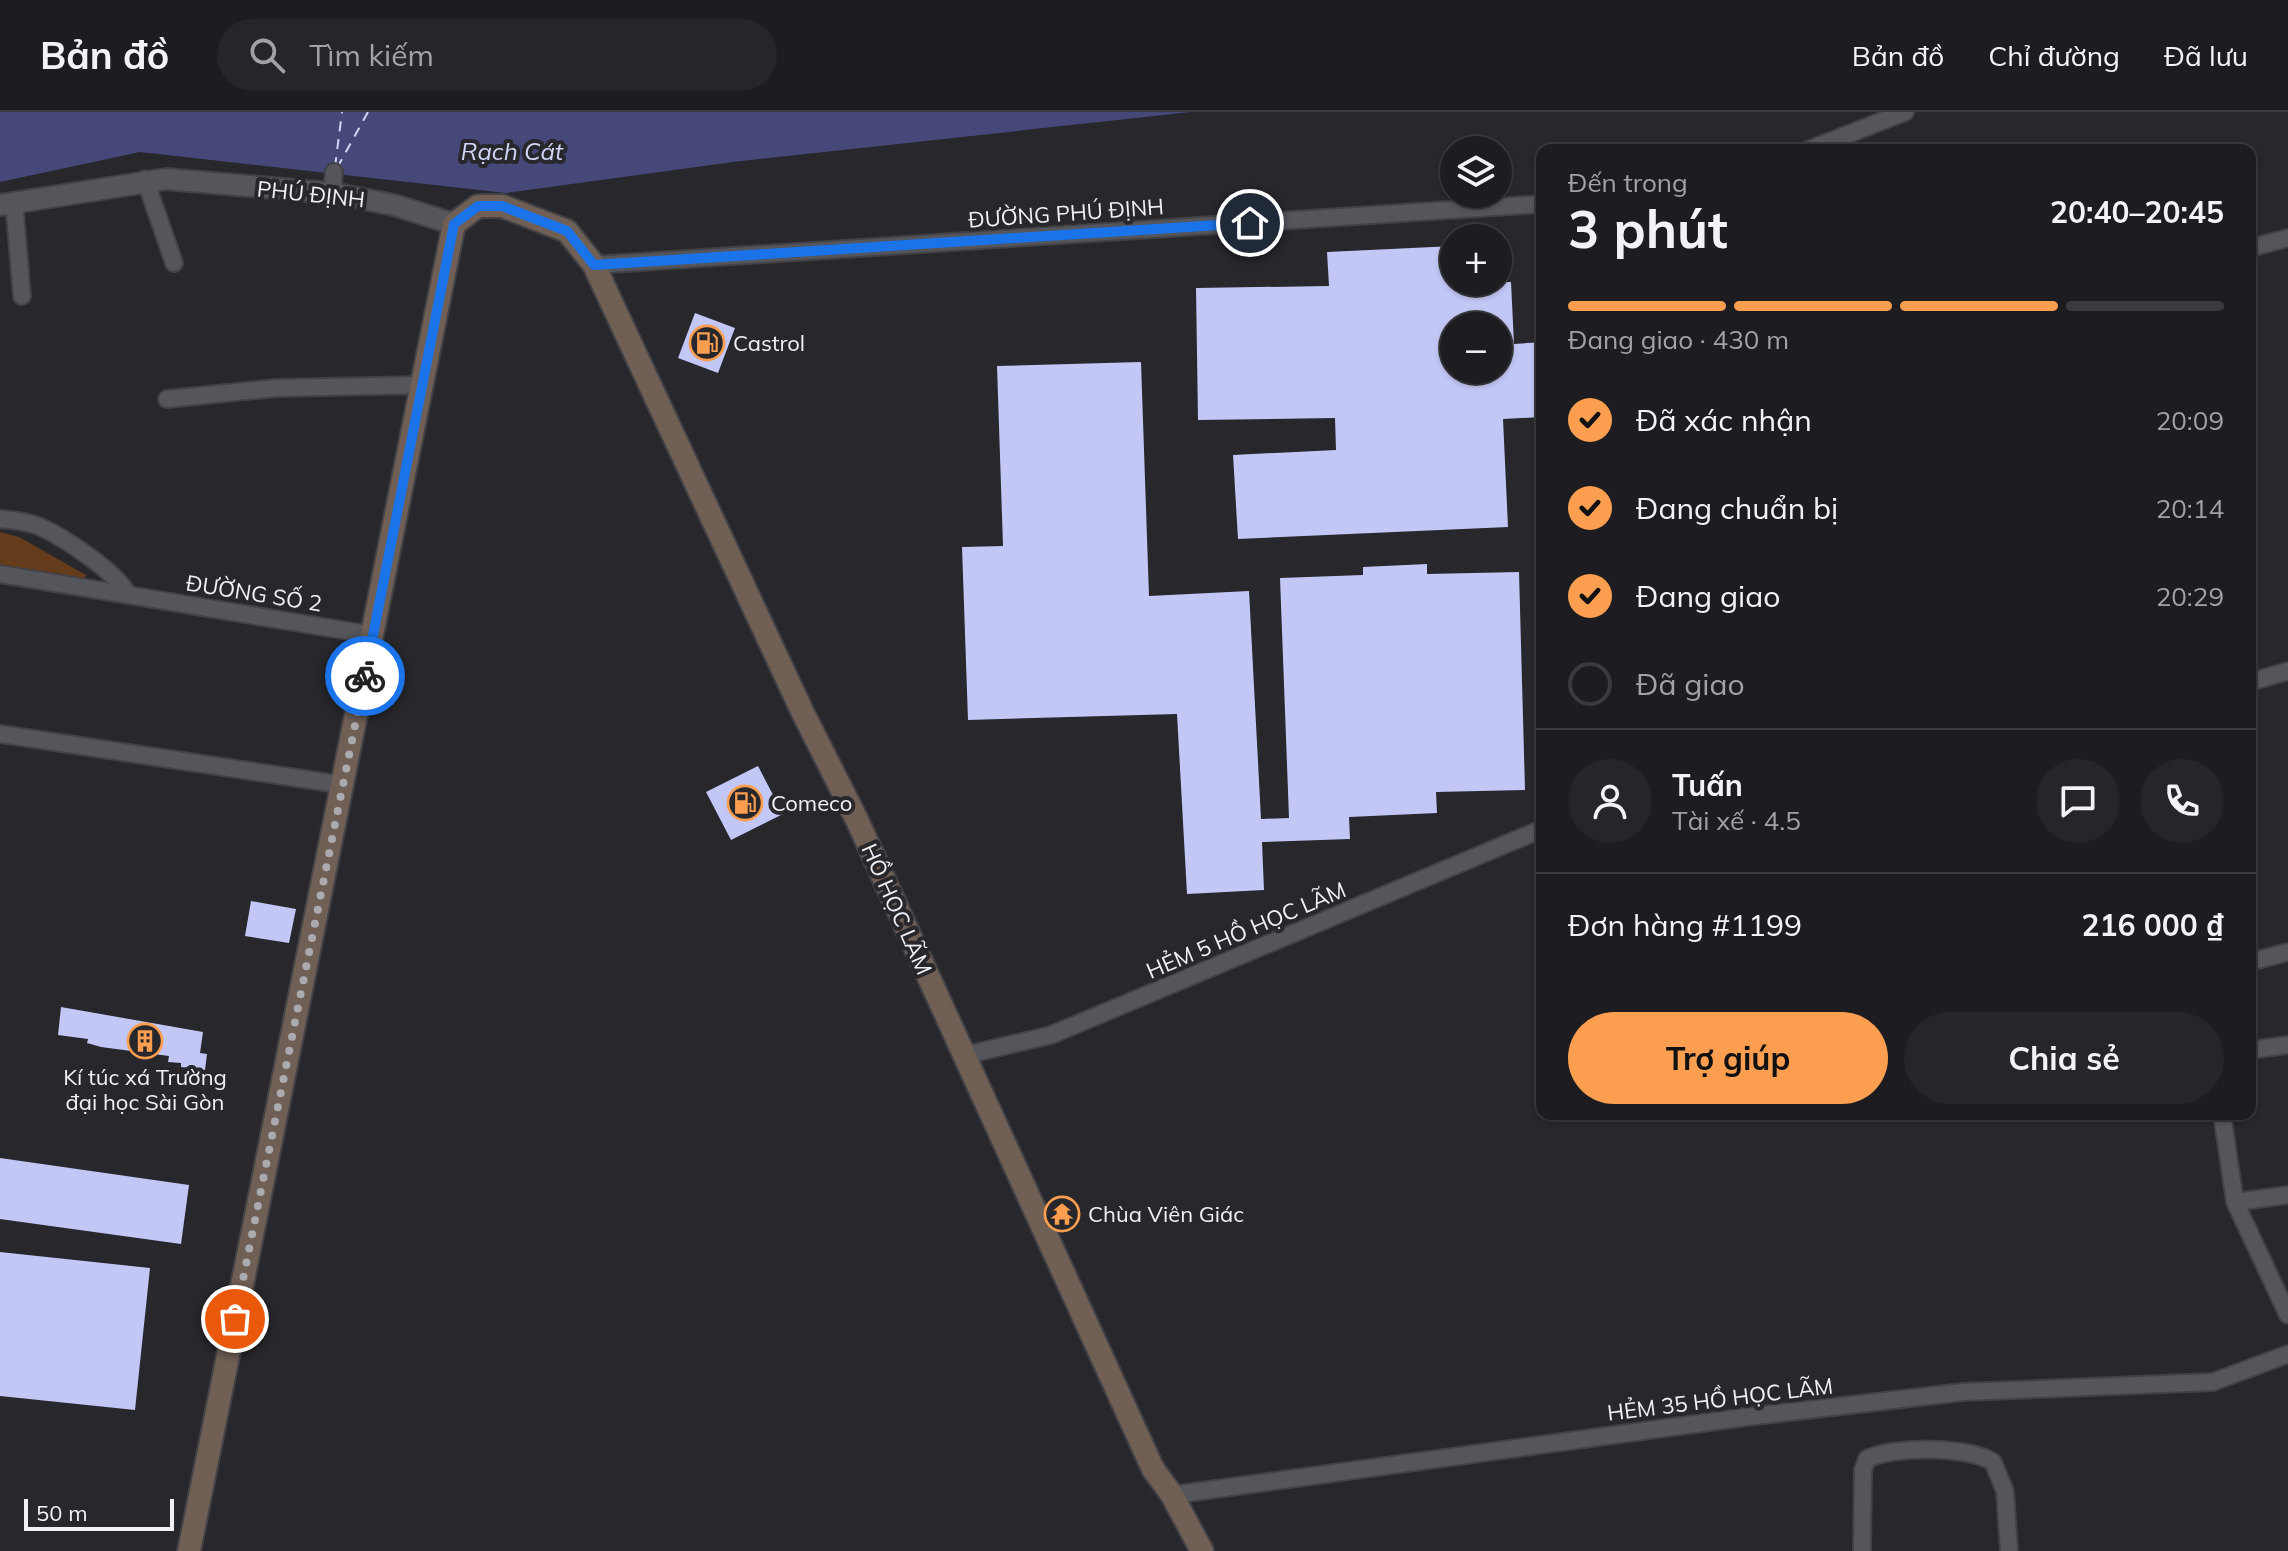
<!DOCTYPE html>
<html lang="vi">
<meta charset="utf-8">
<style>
:root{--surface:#1d1d21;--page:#25262a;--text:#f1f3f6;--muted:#a0a2a5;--line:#3b3b3f;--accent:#fb9e50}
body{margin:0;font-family:Mulish,sans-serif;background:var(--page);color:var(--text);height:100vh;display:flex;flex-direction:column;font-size:30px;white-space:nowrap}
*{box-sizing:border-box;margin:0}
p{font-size:26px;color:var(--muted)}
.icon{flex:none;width:44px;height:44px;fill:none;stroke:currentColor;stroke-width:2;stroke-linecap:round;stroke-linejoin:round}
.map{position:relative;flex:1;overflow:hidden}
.details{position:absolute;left:1536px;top:32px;width:720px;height:976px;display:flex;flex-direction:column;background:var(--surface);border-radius:16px;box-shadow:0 2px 6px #0004,0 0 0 2px var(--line)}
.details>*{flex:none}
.buttons{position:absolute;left:1440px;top:24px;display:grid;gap:16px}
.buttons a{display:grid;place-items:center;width:72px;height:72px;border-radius:50%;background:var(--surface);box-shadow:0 2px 6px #0004,0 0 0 2px var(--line);font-size:40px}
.scale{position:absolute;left:24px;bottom:20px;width:150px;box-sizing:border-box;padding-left:8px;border:4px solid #f1f1f5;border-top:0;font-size:22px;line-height:28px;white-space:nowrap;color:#f1f1f5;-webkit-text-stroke:6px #27272c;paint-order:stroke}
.pin{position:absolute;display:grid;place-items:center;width:68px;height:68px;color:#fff;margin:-34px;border:4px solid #fff;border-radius:50%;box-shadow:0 2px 8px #0007}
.courier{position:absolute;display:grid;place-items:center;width:80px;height:80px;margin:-40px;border:6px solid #1a73e8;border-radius:50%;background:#fff;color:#222;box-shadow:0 2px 10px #0007}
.overview em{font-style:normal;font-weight:700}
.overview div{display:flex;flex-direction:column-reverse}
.overview{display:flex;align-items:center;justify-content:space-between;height:136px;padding:0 32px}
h1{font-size:52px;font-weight:700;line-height:60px}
.bar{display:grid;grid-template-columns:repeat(4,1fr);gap:12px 8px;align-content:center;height:96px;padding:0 32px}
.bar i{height:10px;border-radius:6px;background:var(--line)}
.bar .selected{background:var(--accent)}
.bar p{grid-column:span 4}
.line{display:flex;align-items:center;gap:20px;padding:0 32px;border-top:2px solid var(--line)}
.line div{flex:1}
.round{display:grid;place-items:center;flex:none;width:84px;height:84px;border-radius:42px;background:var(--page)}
ol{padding:0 32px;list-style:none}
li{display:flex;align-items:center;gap:24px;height:88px}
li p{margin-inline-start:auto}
li .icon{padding:8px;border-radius:50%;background:var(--accent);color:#111;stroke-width:4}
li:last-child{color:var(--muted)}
li i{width:44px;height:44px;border:4px solid var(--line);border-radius:50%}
.primary-button{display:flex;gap:16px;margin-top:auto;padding:16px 32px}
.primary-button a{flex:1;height:92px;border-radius:48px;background:var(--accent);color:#111;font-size:32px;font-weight:700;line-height:92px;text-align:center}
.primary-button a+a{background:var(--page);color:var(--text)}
header{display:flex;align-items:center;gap:48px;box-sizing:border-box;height:112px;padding:0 40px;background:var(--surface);border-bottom:2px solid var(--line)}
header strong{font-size:38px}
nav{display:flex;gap:44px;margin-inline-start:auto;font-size:28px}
.search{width:560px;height:72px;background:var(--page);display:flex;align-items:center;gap:20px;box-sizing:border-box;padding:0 28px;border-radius:44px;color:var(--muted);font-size:30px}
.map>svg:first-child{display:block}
.green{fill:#643c1b}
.water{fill:#454879}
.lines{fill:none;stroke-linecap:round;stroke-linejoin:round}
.ferry{stroke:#d1d5f6;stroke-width:2;stroke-dasharray:10 8;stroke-linecap:butt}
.building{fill:#c2c7f6;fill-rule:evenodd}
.minor-casing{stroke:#424246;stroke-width:20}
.tertiary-casing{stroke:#424246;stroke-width:24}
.secondary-casing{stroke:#424246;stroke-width:26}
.minor{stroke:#55565b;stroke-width:16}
.tertiary{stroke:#55565b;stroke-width:20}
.secondary{stroke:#6f5f55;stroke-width:22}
.done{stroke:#aaaaaf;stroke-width:8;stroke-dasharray:0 14.4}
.route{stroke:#1a73e8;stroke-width:10}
.labels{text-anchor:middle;stroke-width:8;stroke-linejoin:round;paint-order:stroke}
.street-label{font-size:22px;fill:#f1f1f5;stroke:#27272c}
.poi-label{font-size:22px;fill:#f1f1f5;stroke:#27272c;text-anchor:start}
.water-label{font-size:24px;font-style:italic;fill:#d1d5f6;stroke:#27272c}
</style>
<header>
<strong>Bản đồ</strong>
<div class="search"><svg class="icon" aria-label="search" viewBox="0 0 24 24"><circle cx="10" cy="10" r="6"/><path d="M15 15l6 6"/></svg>Tìm kiếm</div>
<nav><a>Bản đồ</a><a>Chỉ đường</a><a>Đã lưu</a></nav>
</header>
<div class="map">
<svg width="2288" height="1439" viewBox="0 0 2288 1439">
<rect width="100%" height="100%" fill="#27272c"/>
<path class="green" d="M0 420 19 425 86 463 84 467 0 454Z"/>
<path class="water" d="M0 0H1191L733 50 506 81 140 40 0 70Z"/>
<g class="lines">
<path class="ferry" d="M335 55 342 0
M337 56 368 0"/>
</g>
<path class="building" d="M1454 134V170H1511L1514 232 1542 230V305L1503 307 1508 415 1238 427 1233 343 1336 338 1335 306 1198 308 1196 176 1329 174 1327 140ZM1454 214H1498V258H1454Z
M695 201 735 216 718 261 678 246Z
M1141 250 1149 484 1249 479 1261 707 1289 706 1280 466 1363 463V455L1427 452V462L1519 460 1525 678 1436 680 1437 701 1349 705 1350 727 1262 730 1264 778 1187 782 1177 602 968 608 962 435 1003 434 997 254Z
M758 654 783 702 731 728 706 680Z
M251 789 296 797 289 831 245 824Z
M61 895 203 920 200 941 207 942 205 958 181 955V951L168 950 169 944 101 935 87 931 88 927 58 923Z
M0 1046 189 1073 181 1132 0 1107Z
M0 1140 150 1156 135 1298 0 1284Z"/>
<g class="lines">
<g class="minor-casing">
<path id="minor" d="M1808 38 1905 0
M145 67 174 151
M332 81 334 60
M14 90 22 184
M2250 136 2288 126
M594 153 1542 92
M167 287 276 276 422 273
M0 407C10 408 22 409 32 412 56 419 118 461 128 483
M0 462 373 523
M2250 570 2288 559
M0 622 344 673
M2250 850 2288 840
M2250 938 2288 933
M962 944 1051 923 1542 717
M2222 1002 2235 1090 2288 1203
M2235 1090 2288 1083
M1172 1383 1746 1305 1963 1280 2213 1270 2288 1242
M1862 1439 1863 1358 1867 1347C1893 1334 1968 1334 1993 1350L2005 1379 2009 1439"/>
</g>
<g class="tertiary-casing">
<path id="tertiary" d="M0 93 166 67 332 81 394 93 454 112"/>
</g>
<g class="secondary-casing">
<path id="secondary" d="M189 1439 454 112 478 94H502L567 119 594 153 802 599 857 708 1153 1357 1172 1383 1202 1439"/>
</g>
<use href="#minor" class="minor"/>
<use href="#tertiary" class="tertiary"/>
<use href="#secondary" class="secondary"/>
</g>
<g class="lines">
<path class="done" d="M235 1207 365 564"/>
<path class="route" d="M365 564 454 112 478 94H502L567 119 594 153 1250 111"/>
</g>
<defs>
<g id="fuel-ring" transform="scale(1.8)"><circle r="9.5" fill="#27272c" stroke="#fb9e50" stroke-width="1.5"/><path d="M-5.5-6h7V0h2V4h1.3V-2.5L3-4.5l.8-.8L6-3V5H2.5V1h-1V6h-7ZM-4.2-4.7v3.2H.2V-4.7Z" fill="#fb9e50"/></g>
<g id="building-ring" transform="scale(1.8)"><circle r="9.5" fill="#27272c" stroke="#fb9e50" stroke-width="1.5"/><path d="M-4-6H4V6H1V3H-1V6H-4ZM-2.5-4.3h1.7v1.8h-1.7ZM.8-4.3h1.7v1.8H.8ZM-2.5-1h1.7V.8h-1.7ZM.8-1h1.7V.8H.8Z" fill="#fb9e50"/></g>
<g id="temple-ring" transform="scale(1.8)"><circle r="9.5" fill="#27272c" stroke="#fb9e50" stroke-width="1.5"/><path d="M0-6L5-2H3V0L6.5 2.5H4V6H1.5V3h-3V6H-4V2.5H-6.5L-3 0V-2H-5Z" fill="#fb9e50"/></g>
</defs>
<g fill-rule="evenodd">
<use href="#fuel-ring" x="707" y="231"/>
<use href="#fuel-ring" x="745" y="691"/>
<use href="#building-ring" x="145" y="929"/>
<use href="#temple-ring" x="1062" y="1102"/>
</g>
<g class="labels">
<g class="street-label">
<text transform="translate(311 82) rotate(6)" y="8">PHÚ ĐỊNH</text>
<text transform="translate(1066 101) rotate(-4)" y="8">ĐƯỜNG PHÚ ĐỊNH</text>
<text transform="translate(254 481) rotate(9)" y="8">ĐƯỜNG SỐ 2</text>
<text transform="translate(897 797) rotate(66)" y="8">HỒ HỌC LÃM</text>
<text transform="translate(1246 818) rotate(-23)" y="8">HẺM 5 HỒ HỌC LÃM</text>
<text transform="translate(1720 1287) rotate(-7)" y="8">HẺM 35 HỒ HỌC LÃM</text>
</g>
<g class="poi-label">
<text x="733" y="239">Castrol</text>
<text x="771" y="699">Comeco</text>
<text x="145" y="973" text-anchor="middle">Kí túc xá Trường<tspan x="145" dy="25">đại học Sài Gòn</tspan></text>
<text x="1088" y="1110">Chùa Viên Giác</text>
</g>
<g class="water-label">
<text x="512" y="48">Rạch Cát</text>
</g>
</g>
</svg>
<div class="buttons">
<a><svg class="icon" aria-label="layers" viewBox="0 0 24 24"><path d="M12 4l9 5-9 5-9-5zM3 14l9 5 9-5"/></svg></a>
<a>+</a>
<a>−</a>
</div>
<div class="scale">50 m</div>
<div class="pin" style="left:235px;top:1207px;background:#ea580c"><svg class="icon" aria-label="bag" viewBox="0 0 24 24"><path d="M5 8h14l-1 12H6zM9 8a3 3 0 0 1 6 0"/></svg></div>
<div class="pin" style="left:1250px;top:111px;background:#1f2937"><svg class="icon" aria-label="home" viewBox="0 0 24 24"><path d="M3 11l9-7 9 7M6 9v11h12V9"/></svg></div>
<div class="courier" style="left:365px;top:564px"><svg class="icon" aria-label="bike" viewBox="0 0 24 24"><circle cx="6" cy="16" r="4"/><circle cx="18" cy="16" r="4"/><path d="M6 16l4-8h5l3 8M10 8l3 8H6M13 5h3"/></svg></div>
<section class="details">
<div class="overview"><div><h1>3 phút</h1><p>Đến trong</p></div><em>20:40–20:45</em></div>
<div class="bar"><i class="selected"></i><i class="selected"></i><i class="selected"></i><i></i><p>Đang giao · 430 m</p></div>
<ol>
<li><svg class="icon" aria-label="check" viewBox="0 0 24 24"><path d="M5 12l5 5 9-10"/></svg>Đã xác nhận<p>20:09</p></li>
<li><svg class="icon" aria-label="check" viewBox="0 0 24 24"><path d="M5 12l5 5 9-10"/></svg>Đang chuẩn bị<p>20:14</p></li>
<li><svg class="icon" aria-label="check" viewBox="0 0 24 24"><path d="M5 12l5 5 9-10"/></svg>Đang giao<p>20:29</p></li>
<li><i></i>Đã giao</li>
</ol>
<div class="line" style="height:144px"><a class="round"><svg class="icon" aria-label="person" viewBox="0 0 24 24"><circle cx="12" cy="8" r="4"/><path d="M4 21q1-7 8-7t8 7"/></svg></a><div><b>Tuấn</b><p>Tài xế · 4.5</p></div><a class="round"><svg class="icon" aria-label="chat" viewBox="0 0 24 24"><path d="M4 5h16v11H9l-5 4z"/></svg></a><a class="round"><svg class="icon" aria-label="phone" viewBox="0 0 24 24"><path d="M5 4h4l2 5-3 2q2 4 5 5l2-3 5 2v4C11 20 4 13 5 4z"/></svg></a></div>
<div class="line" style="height:104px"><div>Đơn hàng #1199</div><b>216 000 ₫</b></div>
<div class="primary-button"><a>Trợ giúp</a><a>Chia sẻ</a></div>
</section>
</div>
